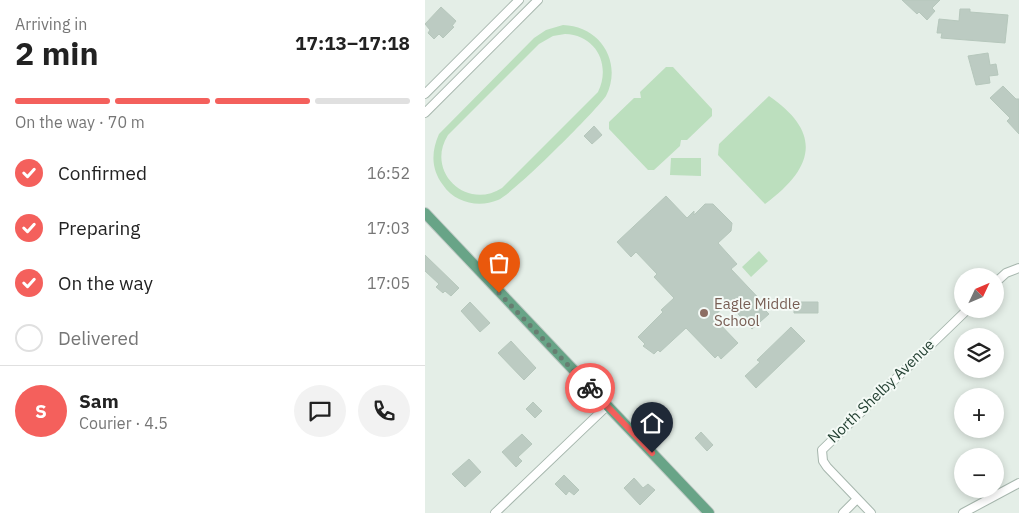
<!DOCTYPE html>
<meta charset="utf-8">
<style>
:root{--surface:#fff;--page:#f2f2f2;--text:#222;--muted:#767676;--line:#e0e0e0;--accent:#f4605c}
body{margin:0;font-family:"IBM Plex Sans",sans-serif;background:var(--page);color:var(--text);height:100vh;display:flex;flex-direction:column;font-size:19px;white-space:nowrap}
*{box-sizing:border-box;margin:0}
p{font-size:16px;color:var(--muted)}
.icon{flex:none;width:28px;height:28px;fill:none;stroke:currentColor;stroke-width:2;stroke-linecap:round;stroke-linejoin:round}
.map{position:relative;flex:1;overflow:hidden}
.drawer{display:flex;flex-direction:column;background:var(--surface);width:425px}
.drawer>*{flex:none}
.needle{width:32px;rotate:46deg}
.tools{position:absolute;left:529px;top:268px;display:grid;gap:10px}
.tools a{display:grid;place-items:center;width:50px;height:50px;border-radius:50%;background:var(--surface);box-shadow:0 2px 8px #0003;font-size:25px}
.pin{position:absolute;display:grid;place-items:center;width:42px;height:42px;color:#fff;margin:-51px -21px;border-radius:50% 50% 50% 0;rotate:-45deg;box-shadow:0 0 5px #0007}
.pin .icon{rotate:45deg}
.courier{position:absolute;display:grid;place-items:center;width:50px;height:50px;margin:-25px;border:4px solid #f4605c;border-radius:50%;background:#fff;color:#222;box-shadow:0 1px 6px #0007}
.overview em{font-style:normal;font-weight:700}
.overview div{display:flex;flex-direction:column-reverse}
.overview{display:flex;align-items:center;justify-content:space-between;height:85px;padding:0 15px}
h1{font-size:32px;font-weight:700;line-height:38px}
.bar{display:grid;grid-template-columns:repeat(4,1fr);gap:8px 5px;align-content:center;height:60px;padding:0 15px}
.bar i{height:6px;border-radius:4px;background:var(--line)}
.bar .active{background:var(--accent)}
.bar p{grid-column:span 4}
.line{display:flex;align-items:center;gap:12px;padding:0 15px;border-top:1px solid var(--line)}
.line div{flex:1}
.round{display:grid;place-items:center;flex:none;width:52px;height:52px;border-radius:26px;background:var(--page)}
ol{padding:0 15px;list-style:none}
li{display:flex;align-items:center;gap:15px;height:55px}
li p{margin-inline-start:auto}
li .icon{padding:5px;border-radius:50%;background:var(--accent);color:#fff;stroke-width:4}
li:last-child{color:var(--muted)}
li i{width:28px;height:28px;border:2px solid var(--line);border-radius:50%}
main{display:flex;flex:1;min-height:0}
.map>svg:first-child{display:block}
.green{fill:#bcdfbe;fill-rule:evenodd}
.building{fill:#bccbc2;stroke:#b6c7bc}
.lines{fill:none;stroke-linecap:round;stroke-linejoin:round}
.minor-casing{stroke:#a6b6ad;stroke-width:10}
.major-casing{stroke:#c1cac6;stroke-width:12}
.minor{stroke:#fff;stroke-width:8}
.major{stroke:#68a487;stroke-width:10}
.done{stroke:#677d71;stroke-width:5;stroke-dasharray:0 9}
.route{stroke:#f4605c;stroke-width:6}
.education-dot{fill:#8d6e63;stroke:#f4faf6;stroke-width:2}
.labels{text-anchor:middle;stroke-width:4;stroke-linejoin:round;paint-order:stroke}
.education-label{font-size:15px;fill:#785e54;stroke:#f4faf6;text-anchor:start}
.street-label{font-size:15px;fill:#234032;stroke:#f4faf6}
</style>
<main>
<section class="drawer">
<div class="overview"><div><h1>2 min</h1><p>Arriving in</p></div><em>17:13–17:18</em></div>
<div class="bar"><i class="active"></i><i class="active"></i><i class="active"></i><i></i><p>On the way · 70 m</p></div>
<ol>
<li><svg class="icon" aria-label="check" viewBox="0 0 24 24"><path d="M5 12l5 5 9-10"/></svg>Confirmed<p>16:52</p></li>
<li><svg class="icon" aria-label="check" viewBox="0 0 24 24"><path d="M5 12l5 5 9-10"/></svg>Preparing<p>17:03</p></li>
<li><svg class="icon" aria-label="check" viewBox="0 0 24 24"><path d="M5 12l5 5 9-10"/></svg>On the way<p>17:05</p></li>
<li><i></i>Delivered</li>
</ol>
<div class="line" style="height:90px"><b class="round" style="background:var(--accent);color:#fff">S</b><div><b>Sam</b><p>Courier · 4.5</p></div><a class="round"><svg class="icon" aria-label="chat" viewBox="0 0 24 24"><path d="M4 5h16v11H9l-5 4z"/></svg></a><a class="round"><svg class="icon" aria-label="phone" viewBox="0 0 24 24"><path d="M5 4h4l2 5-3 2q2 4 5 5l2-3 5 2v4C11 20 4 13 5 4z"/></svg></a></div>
</section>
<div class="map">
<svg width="594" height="513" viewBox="0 0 594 513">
<rect width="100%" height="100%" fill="#e4eee7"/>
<path class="green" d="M138 25C175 26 198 62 181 96 169 113 89 193 73 200 54 208 30 203 18 185 6 169 6 152 14 134L109 38 121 30ZM140 34C172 35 186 66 173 92L77 188C41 211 0 171 23 135L114 44 128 36Z
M241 67H248L287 109V116L262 140H256L255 146 229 170H223L184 129V122L209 98H216L215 92Z
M344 96C398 133 389 168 340 204L293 155 294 144Z
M246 158H276V176L245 175Z
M334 251 343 261 326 277 317 267Z"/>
<path class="building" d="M477 0H515L507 8 510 11 502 20 494 12 492 14Z
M16 7 31 21 27 26 29 27 18 38 14 34 9 39 3 33 5 30 0 24Z
M535 9H545V12L583 15 580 43 516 38 517 33H512L514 19 534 21Z
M563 53 565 65 571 64 573 75 564 76 565 83 551 85 543 56Z
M578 86 591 99H594V134L582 121 585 118 565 98Z
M169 126 177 135 167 144 159 136Z
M241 196 262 218 269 211V215L280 204H288L307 223 306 231 293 243 312 264 306 269 342 307 340 310 344 314 327 329 303 303 288 317 313 343 296 359 293 355 290 358 261 328 235 352 233 350 229 354 218 346 220 344 213 337 238 312 236 310 249 298 229 277 232 274 211 252 206 257 192 242Z
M0 255 34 288 26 296 20 291 18 293 11 287 14 284 0 271Z
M45 302 65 323 55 332 36 311Z
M369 302H393V313H369Z
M366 327 380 341 331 388 320 376 335 362 332 360Z
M86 341 111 368 99 380 73 353Z
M108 402 117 411 110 418 101 409Z
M276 432 288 445 282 451 270 438Z
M97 434 107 444 93 457 97 461 91 467 77 452Z
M44 459 56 472 40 487 27 474Z
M139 475 154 490 149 495 144 491 141 495 130 484Z
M209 478 218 488 223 484 230 490 215 505 199 488Z"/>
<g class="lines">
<g class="minor-casing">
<path id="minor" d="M0 94 94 0
M0 113 113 0
M570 283 581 273 594 268
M70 513 182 406
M418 513 432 499
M446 513 402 467 398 461 397 450 543 309
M538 513 594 483"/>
</g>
<g class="major-casing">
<path id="major" d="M0 213 284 513"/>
</g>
<use href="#minor" class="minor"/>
<use href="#major" class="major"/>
</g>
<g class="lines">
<path class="done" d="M74 293 165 388"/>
<path class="route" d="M165 388 227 453"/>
</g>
<circle class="education-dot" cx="279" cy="313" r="5"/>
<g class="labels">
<g class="education-label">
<text x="289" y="309">Eagle Middle<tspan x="289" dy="17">School</tspan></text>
</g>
<g class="street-label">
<text transform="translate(456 391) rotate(-44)" y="5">North Shelby Avenue</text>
</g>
</g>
</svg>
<div class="tools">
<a><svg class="needle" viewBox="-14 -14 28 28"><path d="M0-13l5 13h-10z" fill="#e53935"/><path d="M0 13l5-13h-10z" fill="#767676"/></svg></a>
<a><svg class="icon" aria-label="layers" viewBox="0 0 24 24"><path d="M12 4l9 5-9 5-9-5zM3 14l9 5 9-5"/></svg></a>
<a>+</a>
<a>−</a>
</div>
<div class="pin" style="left:74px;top:293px;background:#ea580c"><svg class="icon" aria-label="bag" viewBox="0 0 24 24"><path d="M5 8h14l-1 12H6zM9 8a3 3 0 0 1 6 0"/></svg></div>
<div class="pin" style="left:227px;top:453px;background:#1f2937"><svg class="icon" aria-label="home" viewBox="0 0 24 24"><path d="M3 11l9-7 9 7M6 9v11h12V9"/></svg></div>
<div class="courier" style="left:165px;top:388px"><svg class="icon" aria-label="bike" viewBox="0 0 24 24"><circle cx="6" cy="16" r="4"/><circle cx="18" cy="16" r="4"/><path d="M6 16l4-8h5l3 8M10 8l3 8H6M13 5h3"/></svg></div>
</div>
</main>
